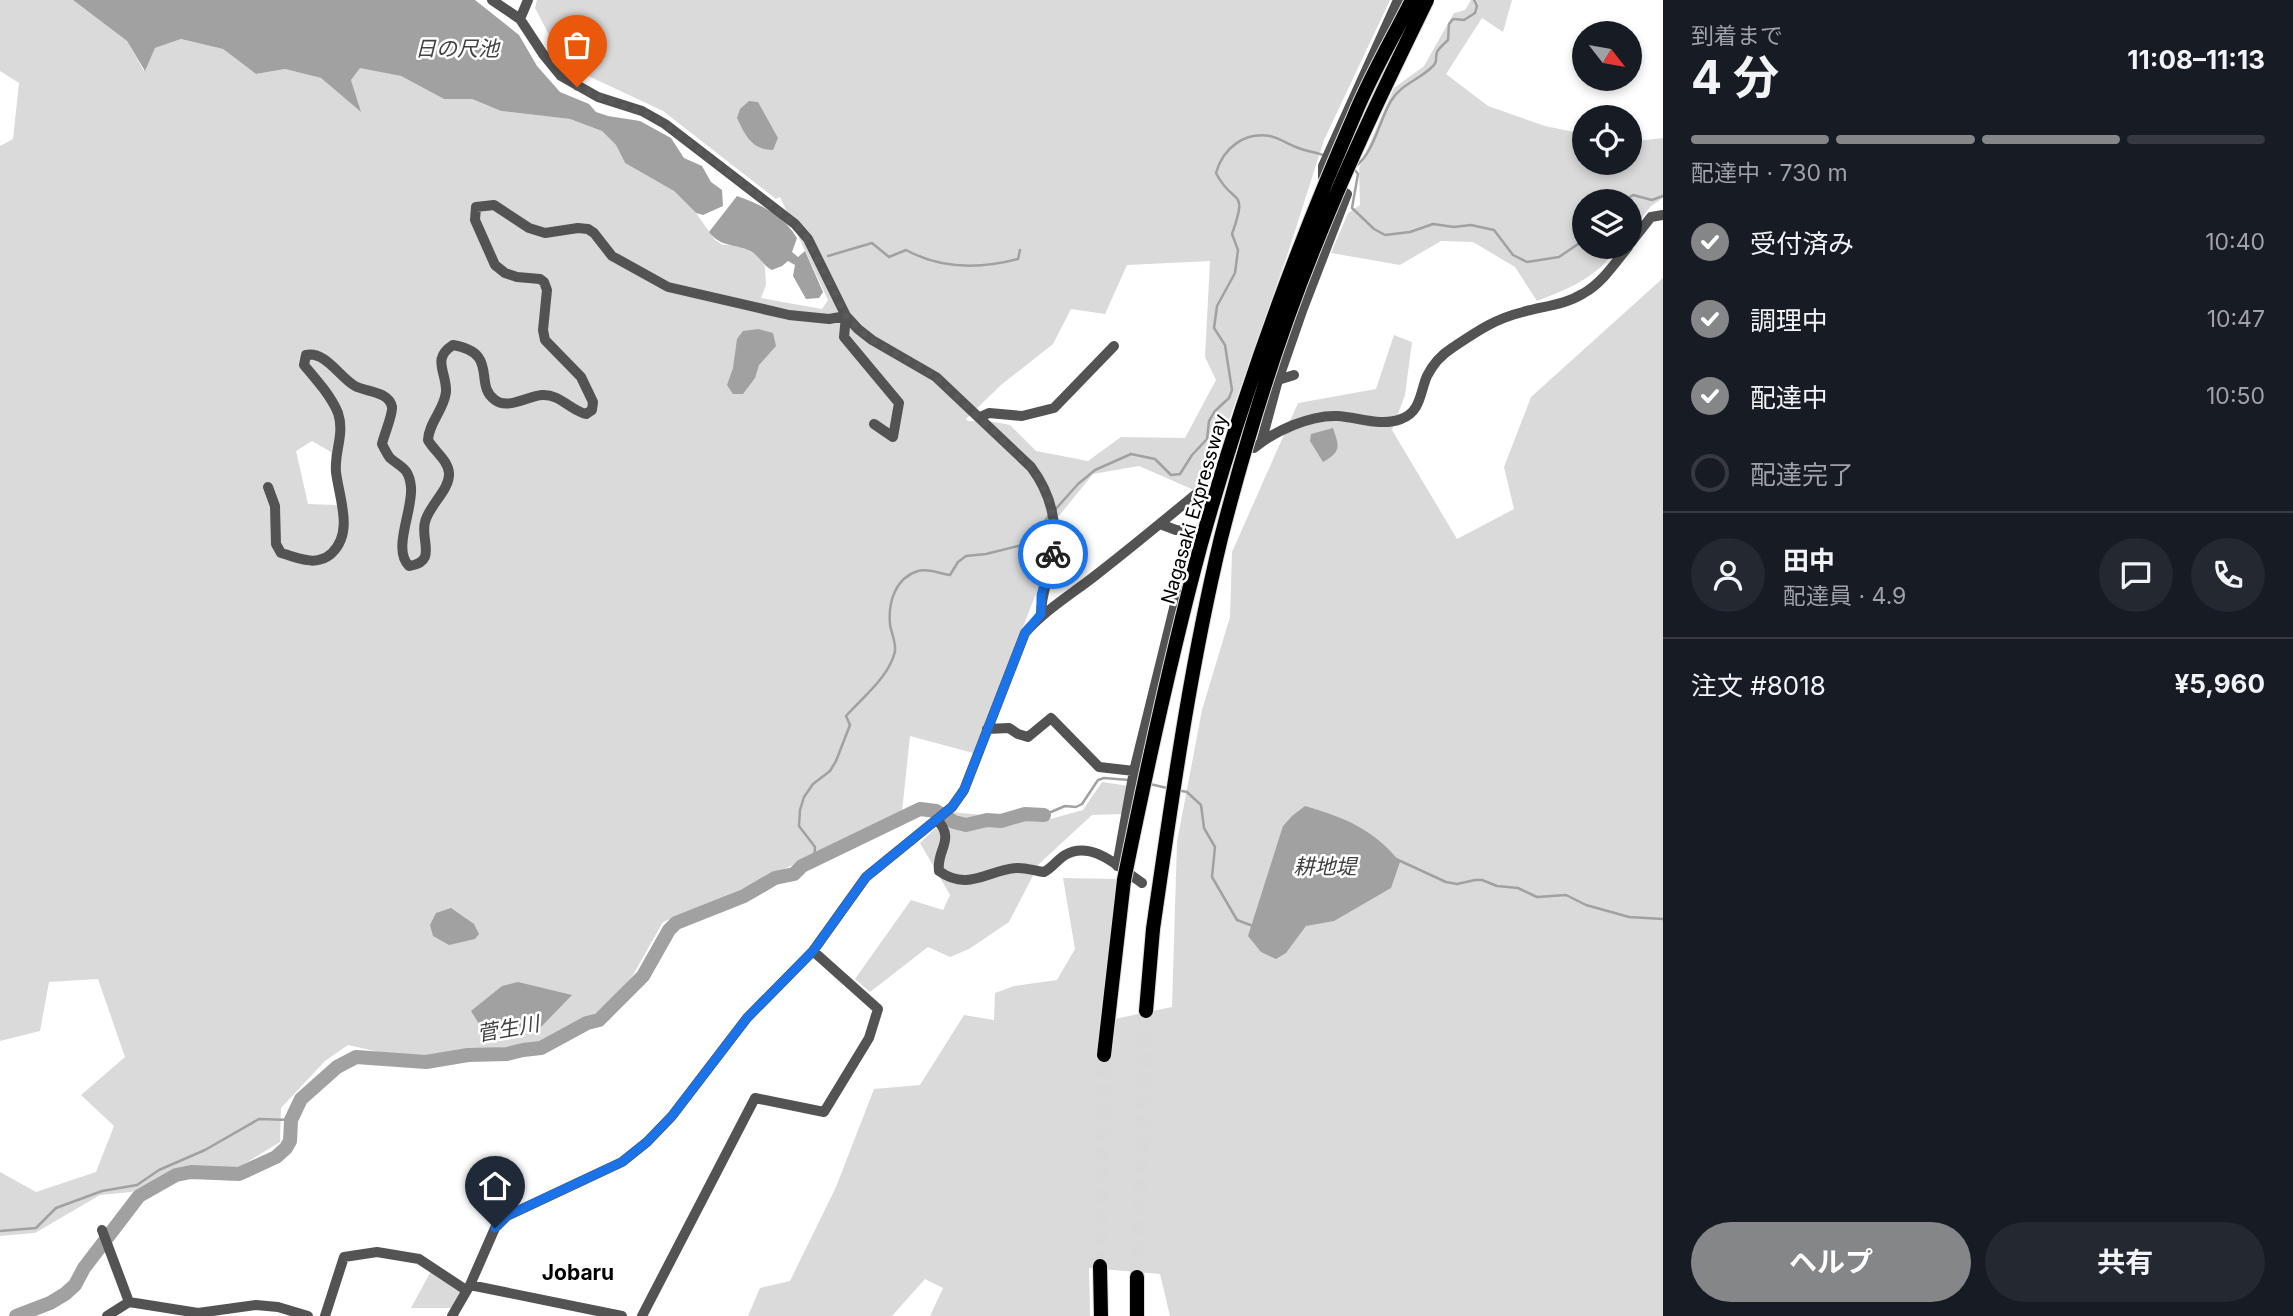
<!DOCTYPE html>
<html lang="ja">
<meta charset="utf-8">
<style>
:root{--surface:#171b24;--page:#242831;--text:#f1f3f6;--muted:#9ea1a6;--line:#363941;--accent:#858687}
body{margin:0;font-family:Inter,"Noto Sans JP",sans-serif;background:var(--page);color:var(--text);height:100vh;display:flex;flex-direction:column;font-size:26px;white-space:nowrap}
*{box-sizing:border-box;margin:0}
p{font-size:23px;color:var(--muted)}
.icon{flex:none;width:38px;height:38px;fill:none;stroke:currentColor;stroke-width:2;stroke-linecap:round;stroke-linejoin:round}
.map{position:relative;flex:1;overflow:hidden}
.panel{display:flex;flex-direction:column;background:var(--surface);width:630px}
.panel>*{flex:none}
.needle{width:46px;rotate:121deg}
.tools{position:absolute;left:1572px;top:21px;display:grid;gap:14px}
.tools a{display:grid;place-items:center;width:70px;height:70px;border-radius:50%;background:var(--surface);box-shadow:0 4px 10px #0003;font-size:35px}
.pin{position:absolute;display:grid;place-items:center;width:60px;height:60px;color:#fff;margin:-72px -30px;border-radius:50% 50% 50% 0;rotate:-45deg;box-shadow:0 0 7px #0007}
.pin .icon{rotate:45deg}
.courier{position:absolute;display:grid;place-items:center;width:70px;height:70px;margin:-35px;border:5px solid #1a73e8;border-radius:50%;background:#fff;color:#222;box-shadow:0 2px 9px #0007}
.overview em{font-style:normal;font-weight:700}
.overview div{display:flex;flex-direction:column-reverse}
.overview{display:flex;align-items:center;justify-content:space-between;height:119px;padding:0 28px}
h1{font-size:46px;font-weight:700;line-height:52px}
.bar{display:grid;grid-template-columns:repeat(4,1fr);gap:10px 7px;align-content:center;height:84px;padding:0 28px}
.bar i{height:9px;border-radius:5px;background:var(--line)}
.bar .active{background:var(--accent)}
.bar p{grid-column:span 4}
.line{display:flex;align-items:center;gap:18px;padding:0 28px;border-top:2px solid var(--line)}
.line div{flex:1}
.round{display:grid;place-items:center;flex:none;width:74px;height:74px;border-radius:37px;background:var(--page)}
ol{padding:0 28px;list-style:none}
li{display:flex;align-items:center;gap:21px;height:77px}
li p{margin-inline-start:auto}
li .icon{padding:7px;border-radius:50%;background:var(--accent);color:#fff;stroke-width:4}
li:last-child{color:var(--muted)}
li i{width:38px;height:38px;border:4px solid var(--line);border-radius:50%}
.primary-button{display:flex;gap:14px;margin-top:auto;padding:14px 28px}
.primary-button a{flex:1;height:80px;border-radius:42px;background:var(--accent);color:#fff;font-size:28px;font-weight:700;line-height:80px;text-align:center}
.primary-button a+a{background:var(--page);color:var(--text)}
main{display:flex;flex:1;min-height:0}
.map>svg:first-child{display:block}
.green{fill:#dadada;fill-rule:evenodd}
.water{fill:#a1a1a1}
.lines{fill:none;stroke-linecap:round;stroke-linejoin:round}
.stream{stroke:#a1a1a1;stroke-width:2.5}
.river{stroke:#a1a1a1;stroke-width:14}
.minor-tunnel{stroke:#d9d9d9;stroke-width:10;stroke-dasharray:10 5;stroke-linecap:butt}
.highway-tunnel{stroke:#d9d9d9;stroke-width:14;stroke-dasharray:14 7;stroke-linecap:butt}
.highway-casing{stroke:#dbdbdb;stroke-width:16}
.minor{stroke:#535353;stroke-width:10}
.highway{stroke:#000;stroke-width:14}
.highway-bridge-casing{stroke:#dbdbdb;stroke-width:16;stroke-linecap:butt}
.highway-bridge{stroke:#000;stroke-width:14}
.done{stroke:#595959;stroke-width:7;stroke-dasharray:0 12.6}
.route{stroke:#1a73e8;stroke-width:9}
.labels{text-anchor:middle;stroke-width:5;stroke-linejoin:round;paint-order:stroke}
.street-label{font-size:19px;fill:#000;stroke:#fff}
.water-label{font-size:21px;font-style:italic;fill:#424242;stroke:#fff}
.neighbourhood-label{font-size:21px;font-weight:bold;fill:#000;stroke:#fff}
</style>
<main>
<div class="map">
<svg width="1663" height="1316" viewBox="0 0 1663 1316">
<rect width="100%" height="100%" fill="#fff"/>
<path class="green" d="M0 0H73L127 41 144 71 155 48 181 39 223 49 256 74 285 69 321 78 360 111 351 80 360 67 401 76 444 99H472L501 111 570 119 602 131 616 145 625 163 674 191 696 213 715 240 723 245H737L759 256 765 267 766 285 761 298 822 309 828 300 780 197 776 199 663 111 565 65 535 8 537 0H1390L1324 140 1288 253 1211 471 1194 490 1139 466 1093 474 1050 527 1047 566 973 753 910 736 902 812 747 887 663 922 633 975 604 1009 541 1043 405 1058 348 1045 325 1061 281 1108 280 1142 236 1169 182 1167 131 1192 100 1195 35 1233 0 1236V1172L36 1192 96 1172 114 1126 81 1095 125 1057 98 979 49 982 40 1031 0 1041V146L13 139 19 83 0 71ZM1210 261 1205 357 1216 380 1185 438 1121 437 1088 461 1036 451 1010 425 989 421H968L966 419 1001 385 1053 344 1071 309 1105 314 1127 265ZM312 441 331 452 337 505 308 504 296 451Z
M1471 0H1512L1503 32 1482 18 1446 74 1488 106 1545 126 1584 134V163H1629V142L1663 138V198L1651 206 1629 234V201H1584V247H1619C1595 278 1573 287 1537 301L1515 267 1473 242 1441 241 1400 265 1331 253 1348 213 1360 205 1359 168 1394 88 1424 66 1454 13 1465 10Z
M1663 278V1316H1170L1160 1274 1089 1268 1090 1316H930L943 1288 925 1279 892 1316H748L760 1288 790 1281 836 1187 874 1089 920 1085 964 1015 994 1020 995 993 1014 986 1057 980 1075 949 1063 878 1117 879 1100 1022 1172 1007 1177 842 1202 710 1230 617 1232 552 1298 403 1376 389 1394 335 1412 342 1405 395 1392 430 1457 539 1514 509 1504 467 1531 397Z
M1102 782 1129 786 1122 814 1092 815 1039 864 1009 922 969 949 950 957 928 947 870 992 855 979 911 900 943 910 950 895 920 843 952 812 1043 821 1083 810Z
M431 1271 461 1291 452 1308H411Z"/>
<path class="water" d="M73 0H475L519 35 537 66 560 92 589 104 596 112 608 116 640 121 671 138 684 158 702 166 711 182 722 190 723 206 703 215 696 213 674 191 625 163 616 145 602 131 570 119 501 111 472 99H444L401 76 360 68 351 80 361 112 321 78 285 69 256 74 223 49 181 39 155 48 145 71 127 41Z
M749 101 758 102 778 138 773 150C752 150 745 135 737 118L740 109Z
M737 196C761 204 784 216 797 238L792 252 798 257 805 251 823 292 819 298 806 299 793 276 795 265 788 261 782 266 772 270C762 265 760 256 750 251 735 243 721 248 709 232Z
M758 329 773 333 776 346 759 365 755 378 743 394H733L727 385 733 368 737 339 743 331Z
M1333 428C1339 446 1342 451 1323 462L1310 441 1311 434Z
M1305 806C1346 818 1373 829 1400 862L1391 888 1334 921 1306 926 1286 953 1276 959 1261 952 1248 936 1283 826 1292 816Z
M451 908 474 924 479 934 475 939 449 945 433 936 430 925 436 913Z
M518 982 572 995 540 1028 481 1027 471 1011 502 986Z"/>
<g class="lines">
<path class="stream" d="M1355 167C1375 151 1378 123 1391 101 1401 84 1419 80 1432 67 1438 62 1435 59 1437 52 1439 48 1444 44 1448 40L1449 24 1453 19 1464 20 1475 13 1477 6 1474 0
M1354 169 1358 174 1352 208 1374 229 1385 235 1410 232 1433 224 1454 227 1471 225 1494 230 1513 255 1527 262 1559 257 1584 240
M1624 201 1633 195 1652 200 1663 196
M828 256 872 243 889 257 906 250C941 269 980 269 1018 259L1020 250
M1054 511 1078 484 1095 470 1131 454 1155 459 1171 475 1180 474 1192 455 1207 439 1209 421 1215 411 1229 398 1232 390 1225 345 1214 328 1217 306 1235 273 1238 250 1232 234C1249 186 1233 207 1216 173 1223 148 1244 132 1270 136 1279 138 1288 144 1296 147 1305 151 1314 152 1323 155
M1150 784 1167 788
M1177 790 1187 792 1201 805 1204 828 1215 847 1212 877 1237 920 1253 926
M1044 815 1065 806 1076 807 1082 804 1098 780 1104 778 1129 780
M1396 859 1446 882 1457 884 1475 880H1482L1497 886 1518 888 1537 897 1566 895 1586 905 1629 917 1663 919
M814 861 815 847 799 826 800 810 804 797 813 784 830 771 836 761 850 725 846 716C862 698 890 676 895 651 896 641 891 633 890 624 888 603 895 578 918 571 929 568 940 574 950 575L958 562 966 556 986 554 1030 543 1049 515
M0 1231 36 1228 56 1208 102 1191 137 1185 159 1170 205 1150 259 1119 291 1120"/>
<path class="river" d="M16 1316 50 1303 65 1294 75 1285 84 1268 139 1196 176 1175 191 1172 239 1174 276 1157 286 1148 290 1141 291 1120 301 1099 337 1067 356 1057 426 1062 468 1055 507 1054 523 1050 541 1048 587 1023 599 1020 643 976 669 930 676 923 744 896 775 878 794 874 802 866 920 809 936 811 954 822 966 825 987 820 1001 821 1025 814 1044 815"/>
<path class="minor-tunnel" d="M1202 489 1245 455"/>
<path class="highway-tunnel" d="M1100 1266 1104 1055
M1137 1277 1146 1011"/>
<g class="highway-casing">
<path id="highway" d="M1146 1011 1153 929
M1104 1055 1124 880
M1100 1266 1101 1316
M1137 1277V1316"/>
</g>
<path class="minor" d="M492 0 520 19 543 54 561 76 598 97 642 111 665 124 795 224 808 239 846 316 858 329 872 340 936 377 1031 467C1052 495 1059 526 1052 561 1048 580 1041 595 1041 614
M520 19 528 0
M1629 245 1651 217 1663 215
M846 316 844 337 899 403 893 437 874 424
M1278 380 1294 375
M980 417 989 413 1022 416 1054 408 1114 346
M1261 443 1278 380 1302 311 1347 194 1323 177V166L1398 0
M1254 448C1274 431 1310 415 1337 416 1358 417 1381 427 1401 419 1421 412 1420 392 1427 376 1433 364 1441 355 1452 348 1476 332 1494 319 1523 312 1544 306 1565 305 1584 293 1602 283 1615 263 1628 247
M268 487 275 506 276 544 281 553C289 555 298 559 307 560 315 562 326 559 332 553 354 532 339 498 336 472 334 452 345 434 338 413 331 396 316 379 304 365L306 355C326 351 339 377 355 386 366 392 389 391 392 407 393 414 384 435 382 444 384 448 387 454 390 458 402 468 409 468 411 487 413 511 392 549 409 566 438 562 420 540 425 522 429 505 450 490 449 473 448 460 434 451 428 440 429 422 444 410 446 392 447 372 431 359 453 345 500 353 473 385 495 400 508 410 528 396 542 395 560 394 570 410 586 414L592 410 593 402 581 377 545 340 543 330 547 290 544 282 540 279 517 277 505 273 495 265 475 220 476 207 494 205 529 228 545 233 578 228 588 229 594 233 612 256 668 287 789 315 829 319 846 316
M987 729 1009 728 1018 734 1028 737 1051 718 1099 767 1134 771 1193 531 1176 530 1160 524
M937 819C956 841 936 849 939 871 968 892 988 870 1016 868 1025 867 1034 871 1044 872 1052 868 1057 860 1065 855 1092 839 1121 869 1142 883
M1117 866 1134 771
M102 1230 129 1302
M470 1285 622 1316
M107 1316 129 1302 198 1313 256 1305 278 1307 308 1316
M325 1316 344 1257 377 1252 419 1259 466 1290
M452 1316 470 1285 495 1228 507 1216 622 1162 647 1142 672 1116 747 1018 813 951 866 877 952 807 964 790 1025 633C1045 610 1072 594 1096 575 1132 547 1167 518 1202 489
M642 1316 755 1098 824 1112 869 1038 878 1009 813 951"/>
<use href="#highway" class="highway"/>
<g class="highway-bridge-casing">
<path id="highway-bridge" d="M1124 880C1147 767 1171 655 1201 544 1242 397 1294 253 1355 114 1371 75 1393 38 1412 0
M1153 929C1172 798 1190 667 1221 538 1247 436 1279 333 1319 236 1351 156 1389 78 1427 0"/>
</g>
<use href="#highway-bridge" class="highway-bridge"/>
</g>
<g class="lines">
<path class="done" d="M577 87C606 101 637 108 665 124L795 224 808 239 846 316 858 329 872 340 936 377 1031 467C1050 493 1058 522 1053 554"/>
<path class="route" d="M495 1228 507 1216 622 1162 647 1142 672 1116 747 1018 813 951 866 877 952 807 964 790 1025 633 1041 614V595L1053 554"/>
</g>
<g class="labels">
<g class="street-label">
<text transform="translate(1194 509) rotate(-74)" y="7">Nagasaki Expressway</text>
</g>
<g class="water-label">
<text x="457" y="56">日の尺池</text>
<text x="1325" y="874">耕地堤</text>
<text transform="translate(508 1029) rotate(-10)" y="7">菅生川</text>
</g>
<g class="neighbourhood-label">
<text x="578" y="1280">Jobaru</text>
</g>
</g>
</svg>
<div class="tools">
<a><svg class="needle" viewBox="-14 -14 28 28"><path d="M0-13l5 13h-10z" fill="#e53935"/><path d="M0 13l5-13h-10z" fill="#9ea1a6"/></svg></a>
<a><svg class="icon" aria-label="locate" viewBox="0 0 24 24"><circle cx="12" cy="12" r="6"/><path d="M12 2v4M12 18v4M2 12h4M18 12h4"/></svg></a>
<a><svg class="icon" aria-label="layers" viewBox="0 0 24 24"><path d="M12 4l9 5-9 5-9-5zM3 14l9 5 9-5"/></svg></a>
</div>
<div class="pin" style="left:577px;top:87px;background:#ea580c"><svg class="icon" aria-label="bag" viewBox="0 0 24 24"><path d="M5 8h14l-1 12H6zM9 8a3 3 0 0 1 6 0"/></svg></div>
<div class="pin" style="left:495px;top:1228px;background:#1f2937"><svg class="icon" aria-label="home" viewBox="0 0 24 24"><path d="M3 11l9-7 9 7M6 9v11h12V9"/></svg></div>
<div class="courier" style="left:1053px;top:554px"><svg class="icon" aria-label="bike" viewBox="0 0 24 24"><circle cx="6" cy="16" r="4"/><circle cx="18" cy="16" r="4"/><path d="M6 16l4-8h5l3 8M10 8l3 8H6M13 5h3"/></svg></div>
</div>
<section class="panel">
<div class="overview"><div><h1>4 分</h1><p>到着まで</p></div><em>11:08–11:13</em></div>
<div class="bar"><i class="active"></i><i class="active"></i><i class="active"></i><i></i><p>配達中 · 730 m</p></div>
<ol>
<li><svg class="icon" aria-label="check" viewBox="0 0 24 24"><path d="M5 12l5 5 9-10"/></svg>受付済み<p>10:40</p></li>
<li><svg class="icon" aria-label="check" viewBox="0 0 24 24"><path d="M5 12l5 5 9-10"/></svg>調理中<p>10:47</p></li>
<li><svg class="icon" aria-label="check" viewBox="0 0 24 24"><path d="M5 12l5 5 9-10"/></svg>配達中<p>10:50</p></li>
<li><i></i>配達完了</li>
</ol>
<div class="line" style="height:126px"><a class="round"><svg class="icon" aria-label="person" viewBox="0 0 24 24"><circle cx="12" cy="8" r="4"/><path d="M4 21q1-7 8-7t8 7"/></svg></a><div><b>田中</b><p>配達員 · 4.9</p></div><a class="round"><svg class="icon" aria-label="chat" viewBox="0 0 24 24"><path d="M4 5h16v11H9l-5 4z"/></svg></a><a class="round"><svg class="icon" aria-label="phone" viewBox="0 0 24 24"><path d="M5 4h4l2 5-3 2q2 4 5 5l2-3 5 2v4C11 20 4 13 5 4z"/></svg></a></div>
<div class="line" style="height:91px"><div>注文 #8018</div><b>¥5,960</b></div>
<div class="primary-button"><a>ヘルプ</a><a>共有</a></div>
</section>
</main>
